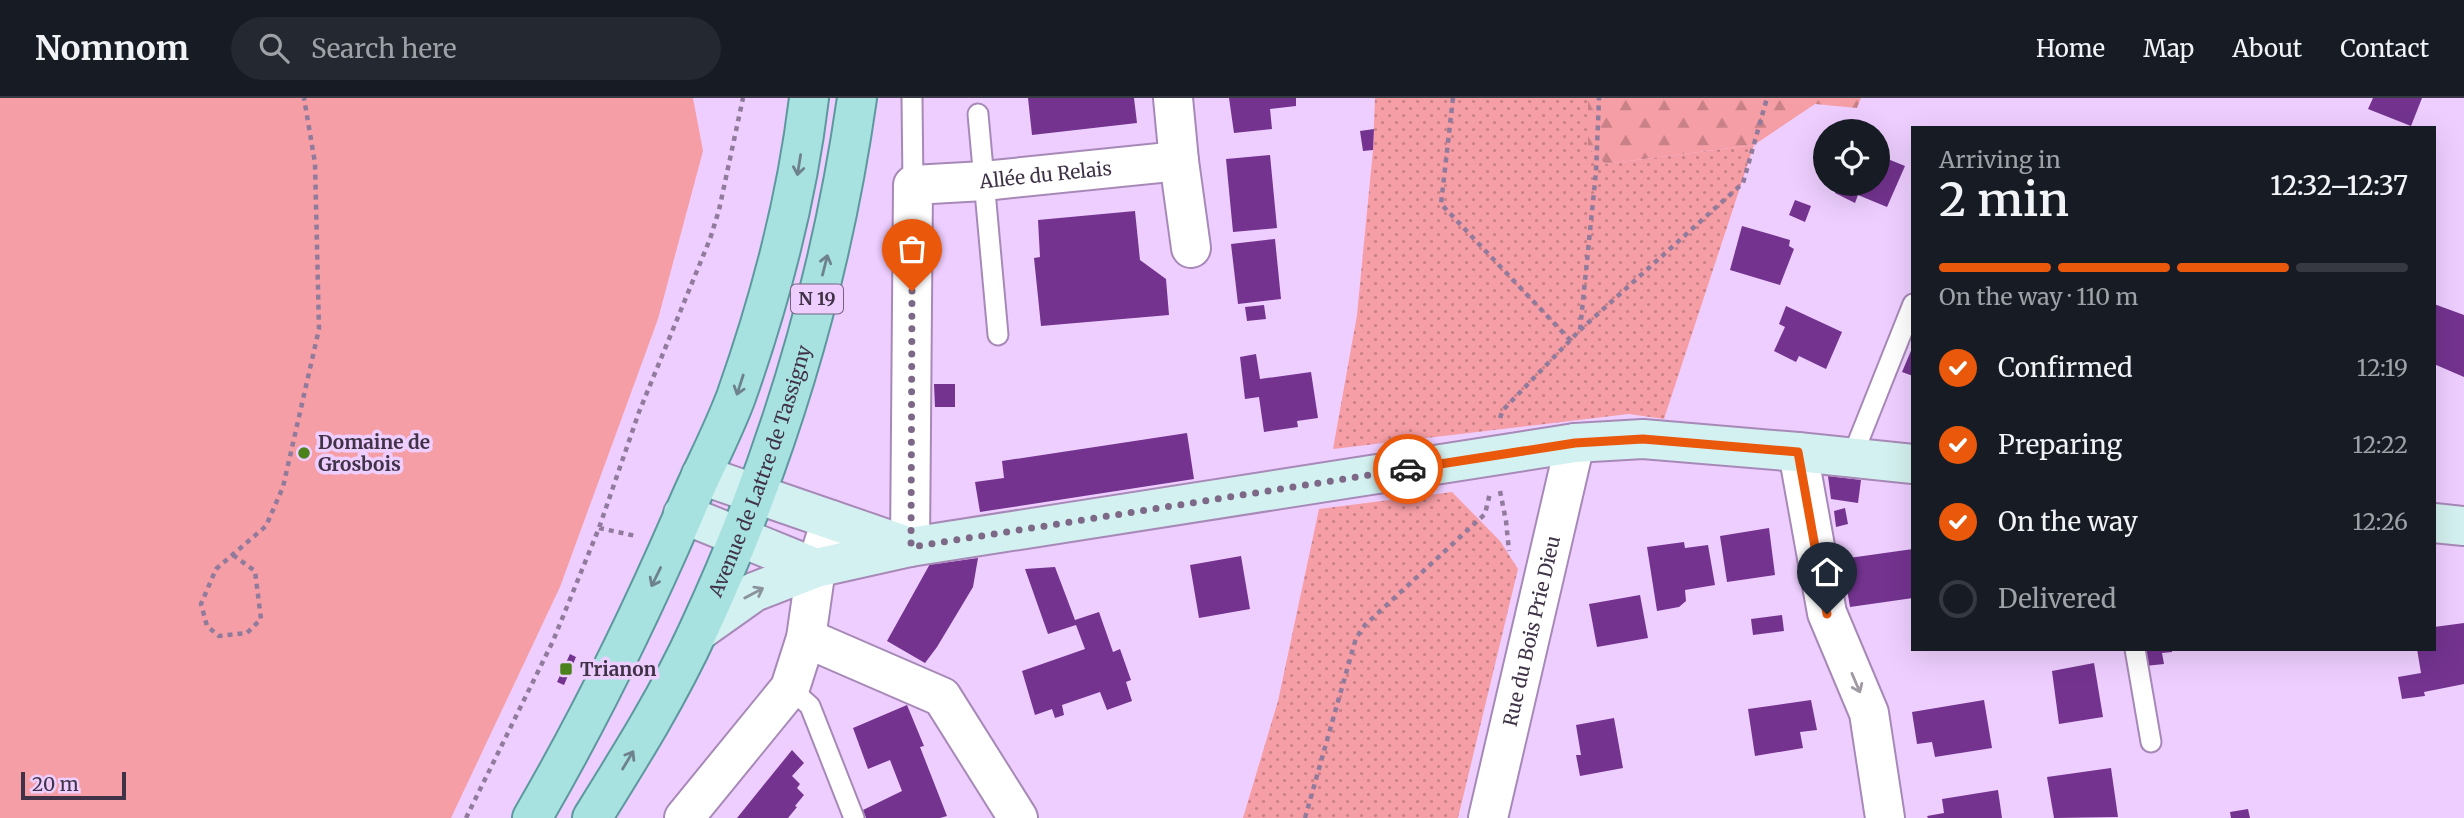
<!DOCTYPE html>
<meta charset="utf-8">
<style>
:root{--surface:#171b24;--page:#242831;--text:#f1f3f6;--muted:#9ea1a6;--line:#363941;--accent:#ea580c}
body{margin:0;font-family:Merriweather,serif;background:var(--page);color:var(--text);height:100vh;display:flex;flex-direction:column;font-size:26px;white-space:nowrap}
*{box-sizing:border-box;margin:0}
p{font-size:23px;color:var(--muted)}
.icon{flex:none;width:38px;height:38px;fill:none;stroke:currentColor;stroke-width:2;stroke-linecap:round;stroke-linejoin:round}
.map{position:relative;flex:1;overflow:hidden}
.sheet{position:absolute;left:1911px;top:28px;width:525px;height:525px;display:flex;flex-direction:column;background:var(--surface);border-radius:0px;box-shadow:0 7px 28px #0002}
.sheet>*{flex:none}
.controls{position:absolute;left:1813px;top:21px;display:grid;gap:14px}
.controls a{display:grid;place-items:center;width:77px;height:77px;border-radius:50%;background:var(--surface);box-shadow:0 7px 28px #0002;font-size:35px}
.scale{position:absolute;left:21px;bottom:18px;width:105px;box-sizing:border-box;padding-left:7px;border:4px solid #403347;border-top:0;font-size:19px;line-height:24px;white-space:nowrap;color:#403347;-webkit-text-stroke:5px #eeceff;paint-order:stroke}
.pin{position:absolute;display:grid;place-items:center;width:60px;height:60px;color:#fff;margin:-72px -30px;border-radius:50% 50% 50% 0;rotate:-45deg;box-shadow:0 0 7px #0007}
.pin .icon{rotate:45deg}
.courier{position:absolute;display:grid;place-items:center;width:70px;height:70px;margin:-35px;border:5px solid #ea580c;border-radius:50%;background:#fff;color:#222;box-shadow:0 2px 9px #0007}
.headline em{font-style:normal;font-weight:600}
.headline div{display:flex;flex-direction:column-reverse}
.headline{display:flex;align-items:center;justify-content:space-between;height:119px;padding:0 28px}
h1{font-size:46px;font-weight:600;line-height:52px}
.bar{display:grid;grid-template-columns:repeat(4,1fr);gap:10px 7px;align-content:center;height:84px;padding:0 28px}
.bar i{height:9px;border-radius:5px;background:var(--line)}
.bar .on{background:var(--accent)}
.bar p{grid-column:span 4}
ol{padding:0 28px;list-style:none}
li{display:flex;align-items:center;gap:21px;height:77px}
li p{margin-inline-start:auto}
li .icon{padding:7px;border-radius:50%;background:var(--accent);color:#fff;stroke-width:4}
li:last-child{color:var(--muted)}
li i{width:38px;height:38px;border:4px solid var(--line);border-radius:50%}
header{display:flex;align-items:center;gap:42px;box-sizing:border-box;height:98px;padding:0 35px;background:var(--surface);border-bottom:2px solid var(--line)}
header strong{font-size:33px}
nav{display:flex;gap:38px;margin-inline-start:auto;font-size:24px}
.search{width:490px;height:63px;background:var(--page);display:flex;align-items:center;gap:18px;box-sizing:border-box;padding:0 24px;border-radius:38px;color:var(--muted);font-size:26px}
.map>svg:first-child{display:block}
.forest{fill:url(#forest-firs)}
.park{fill:url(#park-dots)}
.pitch{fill:#f69ea5}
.building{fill:#73338f}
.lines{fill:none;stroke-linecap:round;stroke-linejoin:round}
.lane-casing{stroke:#a789b7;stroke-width:23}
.street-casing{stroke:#a789b7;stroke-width:42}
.secondary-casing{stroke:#a789b7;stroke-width:42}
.primary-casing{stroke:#5d989e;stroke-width:42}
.path{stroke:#917b9c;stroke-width:4.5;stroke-dasharray:5 5;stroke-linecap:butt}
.lane{stroke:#fff;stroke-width:19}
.street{stroke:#fff;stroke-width:38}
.secondary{stroke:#d3f1f0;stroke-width:38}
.primary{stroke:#a7e2e1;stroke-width:38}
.oneway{stroke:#6e828c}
.oneway2{stroke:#8a929c}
.oneway3{stroke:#a099a3}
.done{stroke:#7d6987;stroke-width:7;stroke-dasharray:0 12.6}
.route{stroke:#ea580c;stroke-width:9}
.poi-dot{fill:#4b821b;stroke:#eeceff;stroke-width:2.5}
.labels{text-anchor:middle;stroke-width:7;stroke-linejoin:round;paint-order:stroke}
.shield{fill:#eeceff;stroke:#74627e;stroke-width:2}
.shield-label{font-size:18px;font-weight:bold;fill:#403347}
.street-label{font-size:19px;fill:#403347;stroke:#eeceff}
.poi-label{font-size:19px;font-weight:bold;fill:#403347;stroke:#eeceff;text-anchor:start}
</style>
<header>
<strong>Nomnom</strong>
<div class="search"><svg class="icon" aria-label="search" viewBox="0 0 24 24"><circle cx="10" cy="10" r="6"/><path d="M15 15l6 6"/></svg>Search here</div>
<nav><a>Home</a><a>Map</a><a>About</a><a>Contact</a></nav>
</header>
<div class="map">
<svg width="2464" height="720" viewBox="0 0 2464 720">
<defs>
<pattern id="forest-firs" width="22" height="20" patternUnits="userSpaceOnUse" patternTransform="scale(1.75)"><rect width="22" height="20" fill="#f69ea5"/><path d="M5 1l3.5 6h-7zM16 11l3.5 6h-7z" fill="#c98188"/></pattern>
<pattern id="park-dots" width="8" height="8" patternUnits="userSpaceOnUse" patternTransform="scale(1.75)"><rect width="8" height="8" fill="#f69ea5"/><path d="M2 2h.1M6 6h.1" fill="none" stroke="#c98188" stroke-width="1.8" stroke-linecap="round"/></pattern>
</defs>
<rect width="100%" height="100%" fill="#eeceff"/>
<path class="forest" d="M1588 0H1861L1857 10 1815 6 1754 47 1605 66 1588 49Z"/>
<path class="park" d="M1375 0H1588V49L1605 66 1754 47 1664 321 1629 316 1333 351 1357 217 1373 52Z
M1452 394 1500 443 1518 471 1458 720H1243L1278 603 1319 411Z"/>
<path class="pitch" d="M0 0H693L703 53 658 221 560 489 451 720H0Z"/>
<path class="building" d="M1028 0H1134L1137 25 1032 37Z
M1229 0H1296V8L1270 11 1272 31 1234 35Z
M2373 0H2422L2411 28 2368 11Z
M1374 31 1373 52 1363 53 1360 33Z
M1270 57 1277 130 1233 134 1226 61Z
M1878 57 1905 68 1887 109 1858 97 1855 105 1835 95 1839 86H1878Z
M1795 102 1811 108 1805 124 1789 117Z
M1135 113 1140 162 1166 181 1169 217 1041 228 1034 160 1040 159 1038 122Z
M1742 128 1790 142 1789 148 1794 151 1780 187 1730 172Z
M1275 141 1281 201 1238 206 1231 146Z
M2434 206 2464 217V279L2434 266Z
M1264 207 1266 221 1247 223 1245 209Z
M1786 208 1842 234 1826 271 1799 258 1796 264 1774 253 1785 229 1779 226Z
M1913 248V278L1902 274Z
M1256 256 1260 281 1311 274 1318 320 1297 323 1298 329 1264 334 1259 299 1245 301 1240 259Z
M934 286H955V309H935Z
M1187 335 1194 381 980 414 975 384 1004 380 1002 363Z
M1828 378 1861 382 1858 405 1831 401Z
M1845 410 1848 426 1836 429 1834 413Z
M1769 430 1775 477 1727 484 1720 438Z
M1684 444 1685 450 1708 447 1715 487 1685 492 1686 503 1679 509 1657 513 1647 449Z
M1913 451V500L1850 509 1842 461Z
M1241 458 1250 511 1199 520 1190 467Z
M978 460 973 489 937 549 925 565 887 543 931 464 935 466Z
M1055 469 1075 522 1099 514 1113 554 1120 551 1131 582 1126 584 1132 603 1107 612 1100 594 1062 607 1064 617 1055 620 1052 611 1035 617 1022 573 1085 551 1076 527 1048 536 1025 471Z
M1640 497 1648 540 1597 549 1589 506Z
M1782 517 1784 533 1753 537 1751 521Z
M2464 525V586L2424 594 2425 598 2402 601 2398 579 2421 575 2417 551H2434V529Z
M2143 551H2172V554L2162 555 2164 566 2145 568Z
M570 556 576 559 564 587 557 584Z
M2094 565 2103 619 2059 626 2052 573Z
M1811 602 1817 632 1800 634 1803 650 1755 658 1748 611Z
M1984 602 1992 650 1935 659 1932 644 1917 646 1912 614Z
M907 607 924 648 920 649 947 718 940 720H866L863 712 902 693 890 662 868 671 853 630Z
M1614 620 1623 670 1580 678 1576 657H1581L1576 627Z
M792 652 804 665 792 678 800 686 797 690 804 697 795 708 797 709 788 720H737Z
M2111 670 2118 719 2054 720 2047 679Z
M1998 692 2002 720H1928L1927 718 1944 715 1942 701Z
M2248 711 2250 720H2231L2230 714Z"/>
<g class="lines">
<g class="lane-casing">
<path id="lane" d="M912 0 913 87
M978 16 998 237
M1852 359 1913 206
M2135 551 2151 644
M790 590 810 608 854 720"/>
</g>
<g class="street-casing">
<g id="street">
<path d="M1173 0 1179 63 1191 150"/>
<path d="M1798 354 1827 515 1869 615 1885 720"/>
<path id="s1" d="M910 449 913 87 984 83 1179 63"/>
<path d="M806 540 942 599 1018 720"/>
<path d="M684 720 790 590 806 540 816 470 831 422"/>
<path id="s2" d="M1488 720 1575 345"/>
</g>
</g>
<g class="secondary-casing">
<path id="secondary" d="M701 377 910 449
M683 416 816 470
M2434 425 2464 428
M699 533 754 494 816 470 910 449 1575 345 1643 341 1798 354 1913 366"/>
</g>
<g class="primary-casing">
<g id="primary">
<path d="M532 720C589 622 639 520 684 416 700 377 721 339 736 299 770 203 797 101 809 0"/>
<path id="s3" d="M592 720C630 659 669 597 699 531 777 363 831 183 857 0"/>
</g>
</g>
<path class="path" d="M1453 0 1441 106 1571 243
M1580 232 1743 85 1767 0
M1500 320 1503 312 1580 232 1596 74 1599 0
M1500 393 1506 423 1509 453
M599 430 636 438
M233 457 255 473 261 521 247 535 219 538 207 528 201 506 216 471 266 428 283 389 319 231 315 65 304 0
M466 720 553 543 599 430 639 314 710 141 719 112 743 0
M1305 720 1356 540 1365 527 1485 416 1490 395"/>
<use href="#lane" class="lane"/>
<use href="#street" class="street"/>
<use href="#secondary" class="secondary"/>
<use href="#primary" class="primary"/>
</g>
<defs><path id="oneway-shaft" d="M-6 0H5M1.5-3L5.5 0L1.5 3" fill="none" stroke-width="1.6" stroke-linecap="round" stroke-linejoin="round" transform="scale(1.75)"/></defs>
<g class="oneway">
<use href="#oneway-shaft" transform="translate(799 67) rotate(99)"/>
<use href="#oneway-shaft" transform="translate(825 167) rotate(-76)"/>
<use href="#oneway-shaft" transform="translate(740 287) rotate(108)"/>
<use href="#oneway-shaft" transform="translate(656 479) rotate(116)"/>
<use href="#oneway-shaft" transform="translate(628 662) rotate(-59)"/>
</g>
<use class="oneway2" href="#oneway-shaft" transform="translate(754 495) rotate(-28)"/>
<use class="oneway3" href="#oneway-shaft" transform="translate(1856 585) rotate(67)"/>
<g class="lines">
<path class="done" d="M912 193 911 449 1408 371"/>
<path class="route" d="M1408 371 1575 345 1643 341 1798 354 1827 516"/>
</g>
<g class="poi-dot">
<circle cx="304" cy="355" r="7"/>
<rect x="559" y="564" width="14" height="14" rx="3.5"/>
</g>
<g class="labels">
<rect class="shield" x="791" y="186.5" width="52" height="29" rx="5"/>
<g class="shield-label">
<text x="817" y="207">N 19</text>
</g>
<g class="street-label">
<text dy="7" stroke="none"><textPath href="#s1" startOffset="495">Allée du Relais</textPath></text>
<text dy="7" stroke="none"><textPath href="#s3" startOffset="387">Avenue de Lattre de Tassigny</textPath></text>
<text dy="7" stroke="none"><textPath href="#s2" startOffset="192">Rue du Bois Prie Dieu</textPath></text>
</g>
<g class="poi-label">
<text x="318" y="351">Domaine de<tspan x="318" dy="22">Grosbois</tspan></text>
<text x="580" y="578">Trianon</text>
</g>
</g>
</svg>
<div class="controls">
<a><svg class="icon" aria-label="locate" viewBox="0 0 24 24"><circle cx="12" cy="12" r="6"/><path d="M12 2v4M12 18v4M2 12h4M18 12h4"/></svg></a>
</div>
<div class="scale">20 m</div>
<div class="pin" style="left:912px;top:193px;background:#ea580c"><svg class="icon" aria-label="bag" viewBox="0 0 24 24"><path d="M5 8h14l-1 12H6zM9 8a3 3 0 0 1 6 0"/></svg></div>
<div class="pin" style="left:1827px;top:516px;background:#1f2937"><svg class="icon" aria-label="home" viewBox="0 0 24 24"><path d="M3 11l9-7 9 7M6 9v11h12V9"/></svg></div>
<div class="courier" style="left:1408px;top:371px"><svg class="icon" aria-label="car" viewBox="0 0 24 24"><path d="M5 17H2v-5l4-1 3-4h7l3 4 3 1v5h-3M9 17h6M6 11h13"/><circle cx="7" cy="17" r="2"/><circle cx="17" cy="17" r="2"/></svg></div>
<section class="sheet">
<div class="headline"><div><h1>2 min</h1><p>Arriving in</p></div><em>12:32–12:37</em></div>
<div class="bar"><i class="on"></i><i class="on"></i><i class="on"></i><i></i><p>On the way · 110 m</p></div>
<ol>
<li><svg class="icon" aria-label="check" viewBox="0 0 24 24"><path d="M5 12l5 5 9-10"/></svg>Confirmed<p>12:19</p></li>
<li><svg class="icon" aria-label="check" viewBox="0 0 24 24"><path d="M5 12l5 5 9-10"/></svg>Preparing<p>12:22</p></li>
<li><svg class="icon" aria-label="check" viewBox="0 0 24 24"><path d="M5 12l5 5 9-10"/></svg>On the way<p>12:26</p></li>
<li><i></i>Delivered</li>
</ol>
</section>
</div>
